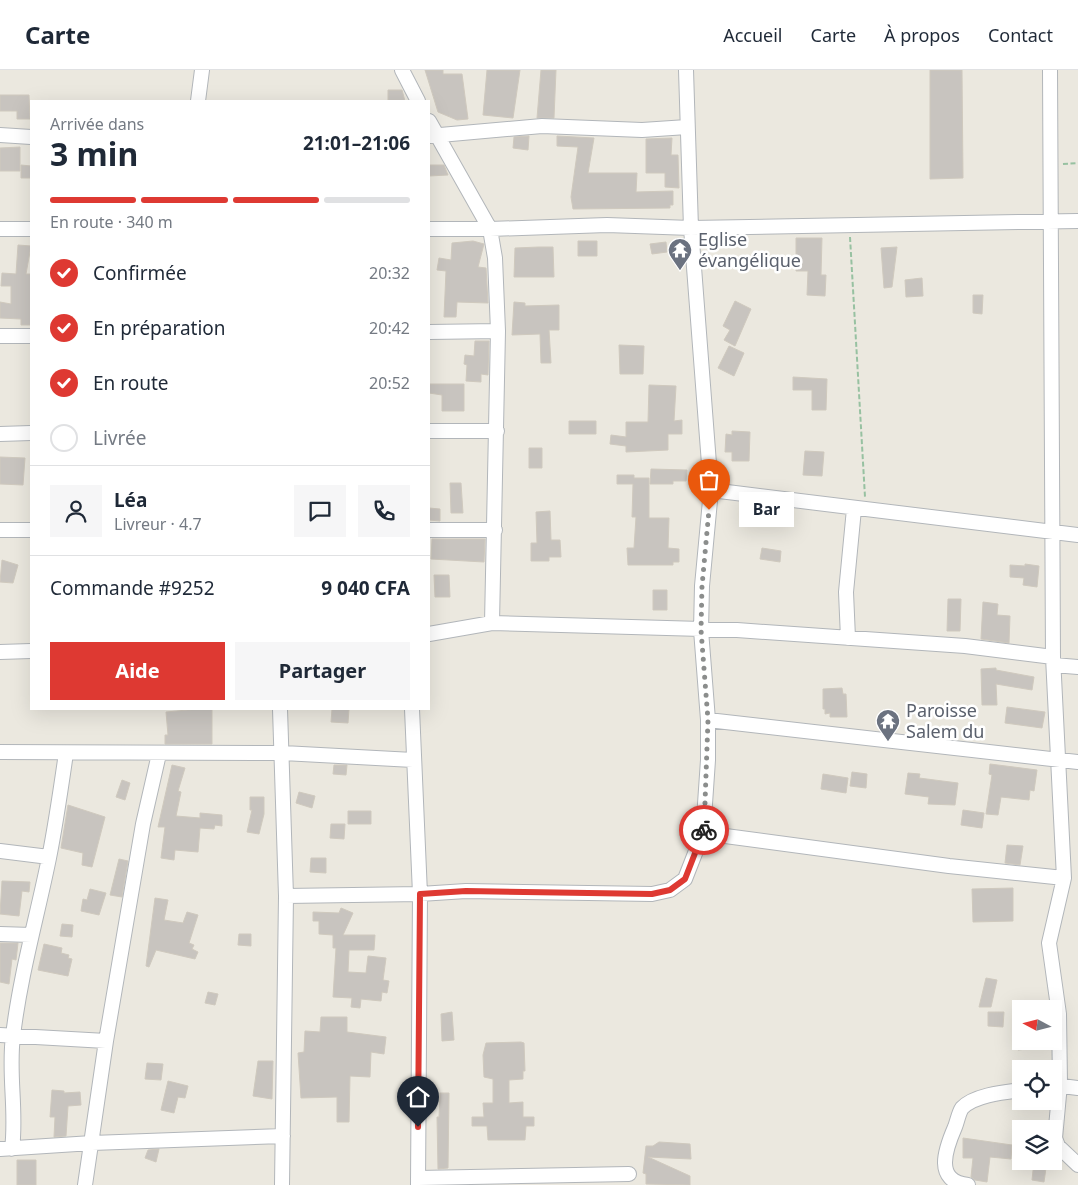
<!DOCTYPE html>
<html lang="fr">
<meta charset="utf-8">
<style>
:root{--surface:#fff;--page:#f6f6f7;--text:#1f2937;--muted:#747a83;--line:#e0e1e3;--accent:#de3932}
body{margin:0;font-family:"Noto Sans",sans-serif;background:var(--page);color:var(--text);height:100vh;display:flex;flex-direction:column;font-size:19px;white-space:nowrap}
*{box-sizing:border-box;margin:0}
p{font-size:16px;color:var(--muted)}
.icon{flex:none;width:28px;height:28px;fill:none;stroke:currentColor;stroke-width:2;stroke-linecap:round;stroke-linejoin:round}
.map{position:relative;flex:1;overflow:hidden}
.drawer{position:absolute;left:30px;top:30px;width:400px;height:610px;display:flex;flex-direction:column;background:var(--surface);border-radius:0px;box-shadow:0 5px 20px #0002}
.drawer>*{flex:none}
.needle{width:32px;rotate:277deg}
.fabs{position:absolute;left:1012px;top:930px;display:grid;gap:10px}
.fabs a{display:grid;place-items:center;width:50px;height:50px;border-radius:0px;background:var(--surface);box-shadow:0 5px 20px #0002;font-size:25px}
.pin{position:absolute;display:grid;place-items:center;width:42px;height:42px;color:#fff;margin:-51px -21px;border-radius:50% 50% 50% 0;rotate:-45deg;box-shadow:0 0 5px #0007}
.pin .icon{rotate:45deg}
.courier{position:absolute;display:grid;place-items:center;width:50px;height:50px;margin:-25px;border:4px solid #de3932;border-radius:50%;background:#fff;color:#222;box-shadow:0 1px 6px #0007}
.bubble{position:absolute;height:35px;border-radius:0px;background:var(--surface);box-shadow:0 5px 20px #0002;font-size:16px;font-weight:700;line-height:35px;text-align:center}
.summary em{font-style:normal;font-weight:700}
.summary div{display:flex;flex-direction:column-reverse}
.summary{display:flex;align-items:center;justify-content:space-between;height:85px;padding:0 20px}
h1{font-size:32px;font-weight:700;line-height:38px}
.bar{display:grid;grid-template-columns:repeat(4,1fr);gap:8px 5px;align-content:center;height:60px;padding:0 20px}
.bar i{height:6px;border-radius:4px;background:var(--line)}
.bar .on{background:var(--accent)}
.bar p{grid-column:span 4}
.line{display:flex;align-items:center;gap:12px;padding:0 20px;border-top:1px solid var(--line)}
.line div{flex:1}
.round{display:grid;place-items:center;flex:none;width:52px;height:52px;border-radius:0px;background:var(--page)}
ol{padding:0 20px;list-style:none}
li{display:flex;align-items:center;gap:15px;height:55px}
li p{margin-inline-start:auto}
li .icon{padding:5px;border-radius:50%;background:var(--accent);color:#fff;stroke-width:4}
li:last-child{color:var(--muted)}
li i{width:28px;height:28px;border:2px solid var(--line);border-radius:50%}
.primary-button{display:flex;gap:10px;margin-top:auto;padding:10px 20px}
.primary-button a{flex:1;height:58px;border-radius:0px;background:var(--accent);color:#fff;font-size:20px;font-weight:700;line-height:58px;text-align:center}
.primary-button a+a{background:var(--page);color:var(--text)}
header{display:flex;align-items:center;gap:30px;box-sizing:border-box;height:70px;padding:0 25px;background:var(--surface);border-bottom:1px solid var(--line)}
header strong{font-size:24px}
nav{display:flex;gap:28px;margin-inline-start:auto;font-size:18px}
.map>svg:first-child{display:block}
.building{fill:#c8c4bf;stroke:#cfc9be}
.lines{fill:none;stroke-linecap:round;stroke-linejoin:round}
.minor-casing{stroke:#b2b6ba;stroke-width:16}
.path{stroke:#97c1a1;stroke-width:2;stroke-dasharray:5 2.5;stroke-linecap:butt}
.minor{stroke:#fff;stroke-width:14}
.done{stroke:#8b8d8c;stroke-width:5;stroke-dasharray:0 9}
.route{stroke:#de3932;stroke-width:6}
.labels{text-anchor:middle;stroke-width:5;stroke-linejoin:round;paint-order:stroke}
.worship-label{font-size:18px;fill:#5b616d;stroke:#fff;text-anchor:start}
</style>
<header>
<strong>Carte</strong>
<nav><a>Accueil</a><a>Carte</a><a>À propos</a><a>Contact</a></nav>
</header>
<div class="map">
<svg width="1078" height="1115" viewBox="0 0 1078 1115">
<rect width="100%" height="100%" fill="#ebe8df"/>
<path class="building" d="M425 0H443V4H462L468 49 457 50 438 42Z
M487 0H520L513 48 483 45Z
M541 0H556L554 48H537Z
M930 0H962L963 108 930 109Z
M388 20H402L405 31H388Z
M0 25H29L30 49H17V41H0Z
M529 66 528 80 513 78 514 67Z
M557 66 594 68 588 103H637L636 122 673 121V135H670V138L573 139 571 127 578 77 557 76Z
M672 68 671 85H678L679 118 665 117V103H646V69Z
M20 77V101H0V78Z
M21 95 31 96V108H21Z
M429 95H444L448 105 429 106Z
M796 168H822L821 205H826L825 226 807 225 808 201H796Z
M473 171 484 174 478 197 486 198 488 233 457 232 456 247H444L446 201 437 200 439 188 451 190 452 173Z
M578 171H597V186H578Z
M666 172 667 182 652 184 650 174Z
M18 175 31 176 26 204H31V255H21V249L0 248V232L11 234V216H1L2 203 16 204Z
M539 177H553L554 207H514L515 178Z
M897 177 892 217 884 218 881 178Z
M922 208 923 226 906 227 905 210Z
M973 225H983L982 244 973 243Z
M735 231 751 239 735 276 724 270 730 260 723 256Z
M514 232 525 233V236L559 235V260H549L551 293H541L540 264 512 265Z
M475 271H489L488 305 481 304V312L466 311 467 295 464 294 465 285 474 286Z
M619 275 644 276 643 304H620Z
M729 276 744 283 734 306 718 298Z
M793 307 827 309 826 340H812V320H793Z
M429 314H464V341H442V325L429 323Z
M649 315 676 316 674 351 682 350V364H668V380L626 382V376L610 374 611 365 626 367V352H648Z
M569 351H596V364H569Z
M732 361 750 362 749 391H732V382H725L726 364 732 365Z
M529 378H542V398H529Z
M805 381 824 382 822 406 803 405Z
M0 387 25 388 23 415 0 414Z
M651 399 687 400 686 411H673V414H650Z
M617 405H634V408H649V448H669L668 478 679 479V492H673V495H628L627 478H634L636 447H632L633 414H617Z
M450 413H461L463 443H451Z
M429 438 440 439V451L429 450Z
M550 441 551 470H560L561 487H549V491H531V473H537L536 442Z
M432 469H485L484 492 431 489Z
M762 478 781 481 780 492 760 489Z
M2 490 18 495 13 513 0 512Z
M1025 494 1039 496 1037 517 1023 515 1024 508 1010 507V495L1025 496Z
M434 505H449L450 527H435Z
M653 520H667V540H653Z
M948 529H961L960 561H947Z
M983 532 998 534 997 545 1010 546 1009 573 981 569Z
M996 598V600L1034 607 1032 620 996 614 997 635H982L981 599Z
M842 618 843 624H846L847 647H830V643L825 644V639H823V619Z
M1007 637 1045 642 1042 658 1005 653Z
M198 639H212V674H165V665H168L166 642Z
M332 639H349L348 653 331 652Z
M990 694 1037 700 1034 721 1030 720 1029 730 1001 727 998 745 986 744 992 705 989 704Z
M172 695 185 698 178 721 181 722 176 746 200 748V743L222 745V756L215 755 214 759 200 758 198 782 175 780 174 790 161 788 165 757H158Z
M334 695H347L346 705 333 704Z
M852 702 867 704 866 718 850 716Z
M908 703 920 704 919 708 958 713 955 735 928 734 929 727 905 724Z
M823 704 848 708 846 723 821 719Z
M122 710 130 713 125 730 116 727Z
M299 722 315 726 312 738 296 733Z
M250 727H264V744L259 764 247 762 252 740H250Z
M68 735 105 747 92 797 82 795 83 783 61 778Z
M963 740 984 743 982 758 961 755Z
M348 741H371V754H348Z
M331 754H345L344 769 330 768Z
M1007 775 1023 776 1020 795 1005 793Z
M311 788H326V803L310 802Z
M119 789 128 791 122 827 110 825Z
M2 811 30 812 29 822 22 821 19 846 0 844Z
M1013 818V851L973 852 972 819Z
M90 819 106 823 99 845 81 841 83 829 87 830Z
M155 828 168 830 164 850 183 853 187 842 198 845 189 873 194 875 192 879 198 882 195 889 156 880 149 897 146 896Z
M341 838 353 843 343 865H375L374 880H349L348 902 366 903 368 886 386 888 383 910 389 911 387 923 382 922 381 931 361 929 360 938 351 937 352 928 333 927 336 878H333V865L319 864V851H313V842L339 843Z
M62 854 73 855 72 867 60 866Z
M239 864H251V876L238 875Z
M0 873H18L16 890 12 889 9 914 0 912Z
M44 874 62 878 61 883 69 885 68 888 72 889 68 906 38 900Z
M986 908 997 910 991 937H979Z
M208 922 218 924 215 935 205 933Z
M452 942 454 970 442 971 441 944Z
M988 942H1004L1003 957 988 956Z
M321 947H347V962L386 967 384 984 371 982 370 1007 350 1006 349 1052H337V1027L301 1028 298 983 304 982 305 961 320 962Z
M1017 971H1045V977L1018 980Z
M521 972 524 973 525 1001H523V1009L509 1010V1033L523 1032V1047H534V1056H526L525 1070H488L487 1056H472V1047H484L483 1033H493V1009L484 1007 483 985 486 973Z
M258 991H273L272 1029 253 1026Z
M147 993 163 994 161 1010 145 1009Z
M168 1011 188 1016 185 1028 178 1027 174 1043 161 1040Z
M52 1020 64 1021V1023L80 1022 81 1035 68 1036 66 1066 54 1067 55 1047H50Z
M440 1023H449L448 1098 438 1099 437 1047H439Z
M963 1068 1012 1075 1011 1089 990 1087 987 1112 975 1110 971 1107 973 1088H963Z
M659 1072 690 1074 691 1089 648 1087 690 1106V1115L646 1114V1104L643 1103 646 1076H653Z
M159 1079 156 1092 145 1088 148 1080Z
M17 1090H36V1115H17Z
M1034 1091H1047L1044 1112 1032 1110Z"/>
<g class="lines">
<g class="minor-casing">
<path id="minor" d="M402 0 418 31
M1050 0 1053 587 1064 808 1049 873 1059 944 1060 1014 1055 1068 1058 1076 1078 1095
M198 31 202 0
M429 51 490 159 495 188 498 261 492 553
M0 65 31 67
M429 66 542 56 642 60 687 57
M0 159H31
M429 159H490L607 155 691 158 1078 151
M429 262 498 261
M0 266H31
M429 361H497
M0 364 31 363
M711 420 1078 465
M0 460H31
M429 460H495
M429 564 492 553 737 560 965 576 1053 587
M848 568 846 522 854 439
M0 582 31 581
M1054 595 1078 597
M280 639 286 826 282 1115
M412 639 420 824 418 1115
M708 650 1078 692
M0 682 283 683 413 690
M703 763 949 796 1064 808
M0 781 49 787
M286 826 420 824 466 821 652 824 670 820 685 809 703 763 708 690V650L701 560 702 516 711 420 691 158 686 0
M0 864 31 865
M0 965 106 971
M1054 1015 1078 1018
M0 1079 92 1073 283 1066
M12 1079C17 1041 8 1004 13 966 20 906 37 847 49 788 56 753 61 718 66 683
M418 1108 629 1104
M85 1115 106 971 143 754 159 684
M968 1115C934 1111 945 1080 955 1057 957 1052 959 1042 962 1038 974 1025 1005 1022 1021 1020"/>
</g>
<path class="path" d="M1063 94 1078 93
M850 167 865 427"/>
<use href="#minor" class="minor"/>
</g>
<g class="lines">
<path class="done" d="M704 760 708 650 701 560 702 516 709 440"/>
<path class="route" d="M418 1057 420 824 466 821 652 824 670 820 685 809 704 760"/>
</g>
<defs>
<g id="temple-pin" transform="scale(1.25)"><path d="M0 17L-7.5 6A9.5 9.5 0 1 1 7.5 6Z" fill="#6b7280" stroke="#fff"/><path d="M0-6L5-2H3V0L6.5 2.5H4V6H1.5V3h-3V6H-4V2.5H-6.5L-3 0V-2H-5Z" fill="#fff"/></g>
</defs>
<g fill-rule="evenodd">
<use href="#temple-pin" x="680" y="180"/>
<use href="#temple-pin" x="888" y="651"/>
</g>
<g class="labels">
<g class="worship-label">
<text x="698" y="176">Eglise<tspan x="698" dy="21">évangélique</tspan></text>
<text x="906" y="647">Paroisse<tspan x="906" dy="21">Salem du</tspan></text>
</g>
</g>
</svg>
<div class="fabs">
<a><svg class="needle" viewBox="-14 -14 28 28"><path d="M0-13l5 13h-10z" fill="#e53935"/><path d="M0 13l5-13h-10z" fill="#747a83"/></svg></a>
<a><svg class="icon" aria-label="locate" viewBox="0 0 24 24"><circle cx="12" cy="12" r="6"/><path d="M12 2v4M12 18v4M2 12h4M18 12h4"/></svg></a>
<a><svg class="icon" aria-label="layers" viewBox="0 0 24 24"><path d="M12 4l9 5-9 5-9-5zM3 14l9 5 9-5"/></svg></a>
</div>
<div class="pin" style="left:709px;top:440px;background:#ea580c"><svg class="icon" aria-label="bag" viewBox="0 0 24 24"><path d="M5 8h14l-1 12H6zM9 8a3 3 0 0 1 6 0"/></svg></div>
<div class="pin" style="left:418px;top:1057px;background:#1f2937"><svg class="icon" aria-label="home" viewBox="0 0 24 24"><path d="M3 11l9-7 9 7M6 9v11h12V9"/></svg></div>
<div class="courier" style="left:704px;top:760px"><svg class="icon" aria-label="bike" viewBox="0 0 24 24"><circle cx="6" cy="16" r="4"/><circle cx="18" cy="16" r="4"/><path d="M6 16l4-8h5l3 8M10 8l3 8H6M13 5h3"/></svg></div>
<div class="bubble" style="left:739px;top:422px;width:55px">Bar</div>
<section class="drawer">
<div class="summary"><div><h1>3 min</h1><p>Arrivée dans</p></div><em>21:01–21:06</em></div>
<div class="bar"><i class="on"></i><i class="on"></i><i class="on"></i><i></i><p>En route · 340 m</p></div>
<ol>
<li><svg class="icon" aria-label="check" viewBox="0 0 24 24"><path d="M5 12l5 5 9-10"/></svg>Confirmée<p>20:32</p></li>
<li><svg class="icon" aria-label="check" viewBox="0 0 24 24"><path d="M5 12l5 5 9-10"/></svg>En préparation<p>20:42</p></li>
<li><svg class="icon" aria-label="check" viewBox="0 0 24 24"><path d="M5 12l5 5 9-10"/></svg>En route<p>20:52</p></li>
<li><i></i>Livrée</li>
</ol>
<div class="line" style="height:90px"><a class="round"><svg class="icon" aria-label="person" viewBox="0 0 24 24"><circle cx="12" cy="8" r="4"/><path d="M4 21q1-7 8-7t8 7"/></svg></a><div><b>Léa</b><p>Livreur · 4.7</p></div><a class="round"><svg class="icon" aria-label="chat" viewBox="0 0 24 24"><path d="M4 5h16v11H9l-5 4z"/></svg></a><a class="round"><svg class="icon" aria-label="phone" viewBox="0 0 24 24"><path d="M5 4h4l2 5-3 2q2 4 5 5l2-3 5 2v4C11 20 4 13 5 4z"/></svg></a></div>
<div class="line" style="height:65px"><div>Commande #9252</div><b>9 040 CFA</b></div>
<div class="primary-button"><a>Aide</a><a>Partager</a></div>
</section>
</div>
